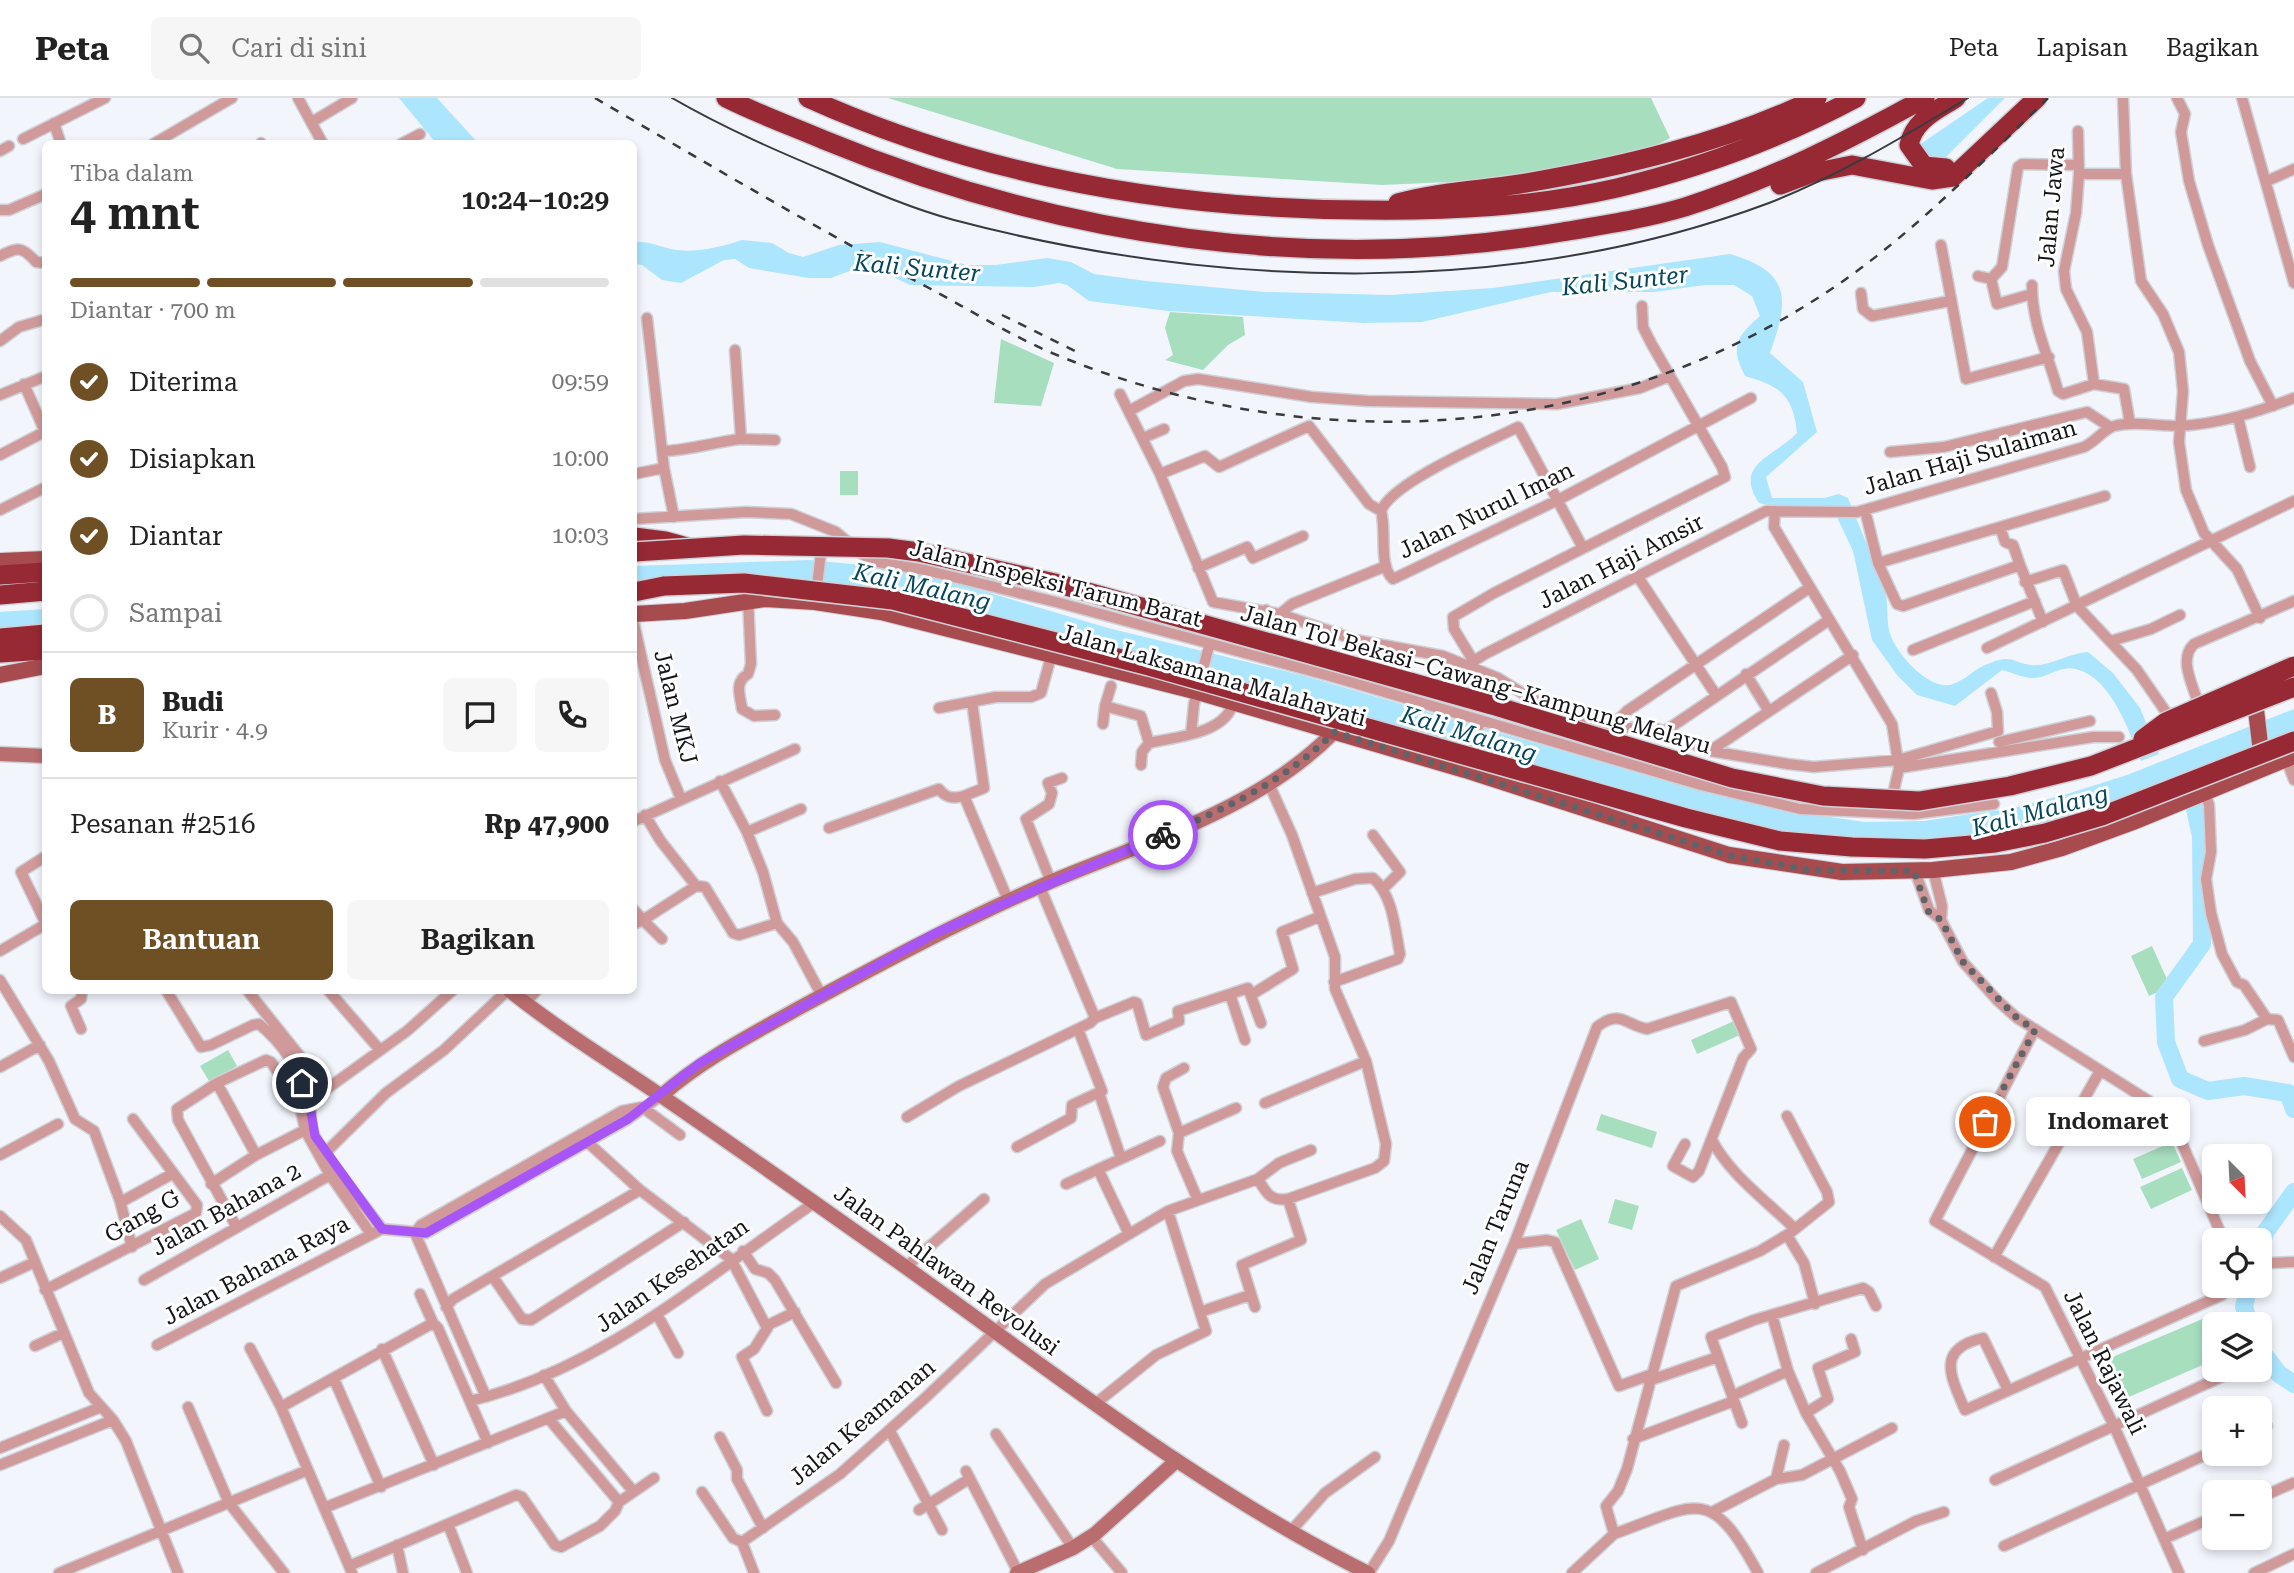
<!DOCTYPE html>
<html lang="id">
<meta charset="utf-8">
<style>
:root{--surface:#fff;--page:#f6f6f6;--text:#222;--muted:#767676;--line:#e0e0e0;--accent:#6f5025}
body{margin:0;font-family:"Roboto Serif",serif;background:var(--page);color:var(--text);height:100vh;display:flex;flex-direction:column;font-size:26px;white-space:nowrap}
*{box-sizing:border-box;margin:0}
p{font-size:23px;color:var(--muted)}
.icon{flex:none;width:38px;height:38px;fill:none;stroke:currentColor;stroke-width:2;stroke-linecap:round;stroke-linejoin:round}
.map{position:relative;flex:1;overflow:hidden}
.sheet{position:absolute;left:42px;top:42px;width:595px;height:854px;display:flex;flex-direction:column;background:var(--surface);border-radius:10px;box-shadow:0 4px 10px #0003}
.sheet>*{flex:none}
.needle{width:46px;rotate:156deg}
.controls{position:absolute;left:2202px;top:1046px;display:grid;gap:14px}
.controls a{display:grid;place-items:center;width:70px;height:70px;border-radius:10px;background:var(--surface);box-shadow:0 4px 10px #0003;font-size:35px}
.pin{position:absolute;display:grid;place-items:center;width:60px;height:60px;color:#fff;margin:-30px;border:4px solid #fff;border-radius:50%;box-shadow:0 2px 7px #0007}
.courier{position:absolute;display:grid;place-items:center;width:70px;height:70px;margin:-35px;border:5px solid #a855f7;border-radius:50%;background:#fff;color:#222;box-shadow:0 2px 9px #0007}
.bubble{position:absolute;height:49px;border-radius:10px;background:var(--surface);box-shadow:0 4px 10px #0003;font-size:23px;font-weight:600;line-height:49px;text-align:center}
.overview em{font-style:normal;font-weight:600}
.overview div{display:flex;flex-direction:column-reverse}
.overview{display:flex;align-items:center;justify-content:space-between;height:119px;padding:0 28px}
h1{font-size:46px;font-weight:600;line-height:52px}
.bar{display:grid;grid-template-columns:repeat(4,1fr);gap:10px 7px;align-content:center;height:84px;padding:0 28px}
.bar i{height:9px;border-radius:5px;background:var(--line)}
.bar .on{background:var(--accent)}
.bar p{grid-column:span 4}
.line{display:flex;align-items:center;gap:18px;padding:0 28px;border-top:2px solid var(--line)}
.line div{flex:1}
.round{display:grid;place-items:center;flex:none;width:74px;height:74px;border-radius:10px;background:var(--page)}
ol{padding:0 28px;list-style:none}
li{display:flex;align-items:center;gap:21px;height:77px}
li p{margin-inline-start:auto}
li .icon{padding:7px;border-radius:50%;background:var(--accent);color:#fff;stroke-width:4}
li:last-child{color:var(--muted)}
li i{width:38px;height:38px;border:4px solid var(--line);border-radius:50%}
.button{display:flex;gap:14px;margin-top:auto;padding:14px 28px}
.button a{flex:1;height:80px;border-radius:10px;background:var(--accent);color:#fff;font-size:28px;font-weight:600;line-height:80px;text-align:center}
.button a+a{background:var(--page);color:var(--text)}
header{display:flex;align-items:center;gap:42px;box-sizing:border-box;height:98px;padding:0 35px;background:var(--surface);border-bottom:2px solid var(--line)}
header strong{font-size:33px}
nav{display:flex;gap:38px;margin-inline-start:auto;font-size:24px}
.search{width:490px;height:63px;background:var(--page);display:flex;align-items:center;gap:18px;box-sizing:border-box;padding:0 24px;border-radius:10px;color:var(--muted);font-size:26px}
.map>svg:first-child{display:block}
.green{fill:#a6debe}
.water{fill:#ace5fe}
.lines{fill:none;stroke-linecap:round;stroke-linejoin:round}
.river{stroke:#ace5fe;stroke-width:18}
.street-casing{stroke:#cfd1d8;stroke-width:13}
.secondary-casing{stroke:#cfd1d8;stroke-width:17}
.primary-casing{stroke:#cfd1d8;stroke-width:18}
.highway-casing{stroke:#cfd1d8;stroke-width:22}
.street{stroke:#d19a9a;stroke-width:10}
.secondary{stroke:#ba6d6e;stroke-width:14}
.primary{stroke:#a84b4f;stroke-width:16}
.highway{stroke:#972934;stroke-width:19}
.tram{stroke:#393a3e;stroke-width:2}
.rail{stroke:#393a3e;stroke-width:2.5;stroke-dasharray:9 9;stroke-linecap:butt}
.highway-bridge-casing{stroke:#cfd1d8;stroke-width:22;stroke-linecap:butt}
.highway-bridge{stroke:#972934;stroke-width:19}
.done{stroke:#626368;stroke-width:7;stroke-dasharray:0 12.6}
.route{stroke:#a855f7;stroke-width:9}
.labels{text-anchor:middle;stroke-width:6;stroke-linejoin:round;paint-order:stroke}
.street-label{font-size:23px;fill:#141518;stroke:#fff}
.water-label{font-size:24px;font-style:italic;fill:#04465b;stroke:#fff}
</style>
<header>
<strong>Peta</strong>
<div class="search"><svg class="icon" aria-label="search" viewBox="0 0 24 24"><circle cx="10" cy="10" r="6"/><path d="M15 15l6 6"/></svg>Cari di sini</div>
<nav><a>Peta</a><a>Lapisan</a><a>Bagikan</a></nav>
</header>
<div class="map">
<svg width="2294" height="1475" viewBox="0 0 2294 1475">
<rect width="100%" height="100%" fill="#f3f5fd"/>
<path class="green" d="M888 0H1651L1670 40 1600 77 1382 87 1117 71Z
M1170 214 1243 219 1245 237 1228 247 1203 272 1165 262 1173 257 1165 230Z
M1001 241 1054 265 1041 308 994 305Z
M840 373H858V397H840Z
M2152 848 2170 888 2149 898 2131 858Z
M1734 923 1740 937 1697 956 1691 942Z
M228 952 237 968 209 983 200 968Z
M1601 1016 1657 1034 1652 1050 1596 1032Z
M2172 1044 2181 1064 2142 1081 2133 1061Z
M2182 1070 2192 1092 2151 1111 2140 1089Z
M1615 1101 1639 1108 1632 1132 1608 1125Z
M1581 1121 1599 1161 1575 1172 1556 1132Z
M2219 1214 2225 1227H2214V1262L2122 1302 2103 1263Z"/>
<path class="water" d="M399 0H437L478 45H436Z
M1988 0H2005L1941 64 1933 66 1919 47Z
M742 142 772 145 789 155 803 159 839 147 880 144 967 167H995L1047 160 1071 164 1094 176 1146 183 1265 194 1390 197 1493 190 1730 156C1792 174 1789 202 1770 255L1803 284 1817 334 1766 379 1772 400H1824L1839 396 1848 400C1860 430 1873 460 1884 490 1889 505 1886 518 1889 532 1893 553 1930 595 1953 586 1966 582 1976 569 1990 565 2013 556 2013 565 2031 567 2049 569 2069 555 2088 554L2113 575 2140 610 2159 656 2141 663C2129 634 2112 580 2076 571 2060 567 2049 579 2034 580 2024 581 2012 574 2002 572L1955 608 1917 597 1897 577 1872 542 1853 453 1834 413 1786 411 1759 405C1733 366 1774 359 1797 335 1793 296 1779 288 1745 278 1730 249 1736 239 1760 218L1752 198 1734 187H1705L1654 194H1551L1422 224 1364 225 1168 213 1089 203 1067 187 1059 185 1034 189 910 187 876 171 852 172 831 180H809L749 170 735 161 724 162 681 185 662 182 642 167 634 166V144C649 143 656 148 671 151 693 156 721 149 742 142Z
M810 462 912 472 1108 530 1305 578 1662 682 1775 711 1865 724 1924 723 1970 716 2010 711 2067 696 2127 677 2294 611V636L2085 715 2006 736 1890 747 1771 736 938 508 634 486V468Z
M45 511V533L0 540V514Z"/>
<g class="lines">
<path class="river" d="M2189 684 2201 738 2202 846 2164 899 2166 944 2180 981 2208 993 2244 988 2288 995 2294 1011
M2259 1152 2266 1133 2294 1094
M2249 1188 2244 1209 2250 1227
M2259 1250 2279 1276 2294 1286"/>
<g class="street-casing">
<path id="street" d="M298 0 323 46
M2123 0 2126 76 2141 183 2163 216 2179 254 2183 293 2179 344 2186 392 2204 435 2237 471 2260 520
M2177 0 2185 16 2181 34 2189 83 2208 147 2250 263 2273 308
M2242 0 2294 185
M312 24 352 0
M54 25 61 46
M2078 33 2079 76 2076 115 2064 173 2066 191 2087 234 2094 286
M23 41 105 0
M261 45V46
M153 46 232 0
M401 46 420 36
M0 53 9 48
M2079 76H2126
M2267 83 2294 71
M0 112H9L46 96
M1941 147 1966 281 2049 259
M0 158C18 149 22 148 36 164L46 165
M1978 178 1991 181 1997 206 2032 196
M1991 181 2002 169 2018 69 2022 66 2079 67
M2032 187C2032 227 2048 256 2058 293L2063 296 2094 286 2124 291 2130 326
M1861 195 1863 211 1872 218 1950 203
M647 220 664 370 674 419
M0 243 19 229 46 221
M735 252 741 341 775 342
M24 286 46 336
M1120 296 1160 376 1213 504 1280 516 1292 506 1386 468
M0 297 46 278
M1129 313 1184 283 1198 281 1312 299 1368 303 1557 306 1640 290 1670 278
M2238 319 2250 369
M1143 340 1164 331
M664 353C690 352 715 344 741 341
M1890 354 1944 349 2087 314 2110 329
M0 357 46 333
M634 376 664 370
M1160 376 1205 358 1219 369 1309 328 1369 406 1381 413
M0 412 46 389
M1865 412 1878 465 1897 506 1903 508 2020 467 2043 524
M1775 413 1774 429 1892 626 1899 670 1891 705
M634 421 746 414 791 416 836 434 871 463 925 472 1056 504 1330 578 1701 687 1800 711 1913 716 1994 706
M2000 429 2005 444 2013 447 2020 467
M1583 450C1561 409 1540 369 1518 329 1488 344 1392 384 1381 413 1387 432 1378 468 1393 481L1558 402 1751 300
M1878 465 2105 398
M1198 470 1247 449 1253 460 1303 438
M1638 479 1716 597
M2025 484 2063 472 2077 508 2137 572 2168 617 2175 615
M816 496 822 446
M748 501 751 566 748 576C734 584 740 597 742 611L754 618 775 617
M1280 516 1356 542 1443 558 1498 580 1530 600 1578 621 1607 628 1658 631 1710 653 1788 666 1814 669 1898 662 1998 633 1997 614 1991 595
M634 526 665 662 681 701
M1256 543 1266 512
M2111 543 2151 531 2180 517
M1987 550 2294 403
M1913 552 2035 503
M1474 564 1454 531 1453 519 1494 495 1725 379 1722 369 1651 245 1643 229 1642 208
M1746 576 1768 612
M1436 593 1464 569 1485 556 1766 413 1857 414 2084 349C2095 344 2104 331 2114 328 2135 323 2157 328 2179 328 2219 326 2257 314 2294 300
M2198 605C2193 587 2178 561 2194 546L2294 503
M1105 608 1111 588
M939 610 996 599H1031L1041 595 1052 555
M1103 626 1105 608 1141 618 1149 645
M1618 629 1621 619 1627 613 1809 490
M1665 633 1829 522
M1191 636 1194 606 1209 548
M1999 644 2090 623
M1710 653 1853 557
M2286 661 2294 682
M1468 663 1480 623
M1141 667 1142 654 1149 645C1174 639 1227 636 1233 604
M1899 670 2093 639H2119
M720 683 747 734 763 774 777 825 793 844 822 898
M964 698 984 690 972 604
M645 717 660 742 696 788 705 789 733 835 739 837 777 825
M634 723 795 651
M829 730 939 691C946 700 953 701 964 698L1008 802
M747 734 801 711
M1373 737 1400 774 1383 791
M46 758 21 774 46 826
M1933 772 1942 808 1941 822
M1915 773 1929 812 1941 822 1963 864 1997 902 2017 920 2149 1003 2175 1029 2224 1143
M1051 784 1026 721 1049 706 1052 695 1048 685 1062 680
M1040 789 1095 920
M1312 795 1355 781 1373 780C1393 797 1395 831 1400 856L1398 861 1334 884
M634 812 643 822 696 788
M634 826 643 822 662 841
M0 853 46 826
M0 882 49 963 75 1021 94 1033 120 1103 132 1149
M166 892 201 949 211 947 253 927 259 926C280 943 303 974 309 1002 312 1014 309 1027 315 1039 333 1071 360 1101 382 1131
M247 892 323 987 328 990 407 933 453 892
M328 892 380 952
M1251 897 1293 871 1282 834 1319 819
M525 905 537 892
M2267 921 2278 922 2294 959
M81 931 71 908 81 901 82 892
M2035 931 1935 1123 2045 1189 2114 1328 2179 1475
M1245 942 1230 896 1248 890 1261 925
M2204 943 2245 932 2267 921 2244 887 2237 884 2222 856 2211 815 2206 781 2211 754 2209 707 2205 695
M0 969 40 947
M1184 970 1166 980 1163 989 1179 1035 1177 1053 1197 1100
M217 985 256 1057
M1099 995 1121 1060
M1265 1005 1366 963
M907 1019 959 988 1090 925 1095 920 1134 904 1137 905 1146 937 1179 923 1178 913 1230 896
M1179 1035 1236 1010
M584 1041 640 1092 731 1161 766 1228 795 1214
M1712 1042C1730 1077 1767 1103 1795 1131
M1017 1049 1071 1020 1072 1007 1102 993 1078 931
M326 1054 386 995 444 952 508 892
M0 1057 58 1026
M1098 1071 1129 1136
M1258 1081 1279 1065 1311 1052
M211 1086 256 1057 305 1032
M1066 1086 1160 1043
M121 1104 172 1076
M0 1118 26 1142 89 1295 113 1322 126 1343 178 1475
M236 1128 178 1022 177 1011 217 985 266 962 271 964 300 1007 305 1032 330 1077 371 1136
M415 1135 421 1127 622 1013 642 1009 680 1037
M415 1135 486 1299
M1787 1137 1804 1165 1815 1206
M1514 1146 1547 1142 1555 1144 1619 1288 1650 1277
M743 1153 755 1171 768 1175 775 1182 836 1285
M1994 1159 2100 973
M2271 1165 2294 1164
M906 1169 984 1101
M493 1179 522 1221 531 1222 684 1124
M0 1180 35 1164
M144 1182 330 1077
M45 1192 196 1115 197 1107 133 1021
M420 1196 433 1225
M446 1209 453 1201 640 1092
M1255 1209 1242 1167 1301 1142 1288 1101
M1200 1214 1250 1197
M1772 1217 1788 1273 1806 1315
M658 1218 678 1255
M1851 1241 1855 1254 1818 1270 1828 1301 1806 1315 1840 1373 1852 1401 1849 1409 1863 1452
M157 1247 382 1131 426 1135 628 1021 661 998
M35 1248 63 1235
M250 1250 281 1309
M382 1251 434 1367
M544 1277 566 1313 633 1393
M334 1281 381 1389
M1648 1283 1718 1259
M2008 1292 1983 1240C1935 1251 1951 1279 1965 1312L2222 1197 2229 1188
M1732 1298 1788 1273
M470 1303C602 1271 704 1180 814 1105
M1095 1306 1156 1257 1206 1233 1168 1113
M188 1309 229 1405 284 1475
M767 1313 742 1259 754 1251 768 1229
M549 1321 619 1404
M1742 1325 1711 1239 1754 1222 1863 1190 1869 1194 1876 1208
M2259 1332 2267 1328
M890 1333 942 1432
M996 1336 1073 1450
M720 1339 737 1372V1381L763 1430
M1633 1341 1734 1303
M0 1350 101 1309
M0 1367 113 1322
M966 1373 1018 1474
M1776 1381 1802 1377 1892 1330
M1995 1382 2230 1275
M702 1394 733 1440 742 1444
M2259 1400 2293 1385
M324 1410 566 1313
M919 1412 969 1381
M1714 1413 1776 1381 1784 1347
M448 1426 467 1475
M1290 1434 1325 1395 1375 1359
M1614 1436C1699 1405 1710 1387 1758 1475
M1091 1438 1122 1475
M2164 1441 2214 1419
M742 1444 840 1376 924 1301 1045 1186 1168 1113 1258 1081C1266 1095 1271 1104 1288 1101L1375 1070 1384 1063 1386 1046 1366 963 1335 891V859L1292 737 1269 686
M742 1444 754 1475
M397 1447 403 1475
M2004 1448 2214 1353
M349 1468 516 1397 522 1399 555 1447 561 1449 600 1428 615 1413 619 1404 654 1380
M59 1475 308 1372
M352 1475 281 1309 433 1225 438 1230 488 1345
M1369 1475 1389 1443 1514 1146 1597 929C1620 911 1626 927 1647 931L1731 904 1751 951 1743 960 1699 1073 1693 1079 1673 1068 1685 1046
M1572 1475 1614 1436 1606 1408 1618 1393 1627 1371 1676 1188 1760 1153 1790 1135 1829 1104 1827 1094 1787 1018
M1816 1475 1916 1423 1944 1414
M2254 1475 2294 1456"/>
</g>
<g class="secondary-casing">
<path id="secondary" d="M0 656 46 658
M509 892C556 930 607 961 657 995 733 1047 808 1100 883 1153 1042 1265 1193 1388 1368 1475
M661 998C703 961 751 937 799 910 882 865 964 821 1050 784 1147 743 1259 711 1334 634
M1017 1475 1073 1450 1095 1436 1175 1364"/>
</g>
<g class="primary-casing">
<path id="primary" d="M0 463 46 461
M634 516 685 513 765 501 815 504 881 514 1198 594 1465 672 1729 757 1842 774 1933 772 2011 764 2062 750 2133 724 2294 658
M0 577 46 568
M2254 595 2262 663"/>
</g>
<g class="highway-casing">
<path id="highway" d="M726 0C758 16 791 28 824 42 1057 138 1312 177 1562 134 1603 127 1645 121 1685 109 1770 82 1847 43 1925 0
M808 0C983 79 1172 111 1363 112 1449 113 1534 109 1617 90 1701 70 1781 40 1856 0
M1946 70 1924 68 1909 47C1914 22 1936 13 1956 0
M1780 87 1812 75 1852 67 1932 82 1953 79 2037 0
M1398 105C1437 94 1480 92 1520 86 1621 69 1724 45 1817 0
M634 439 665 443 687 449
M0 477 46 474
M634 494 664 488
M0 497 46 493
M0 540 46 536
M0 555 46 552"/>
</g>
<use href="#street" class="street"/>
<use href="#secondary" class="secondary"/>
<use href="#primary" class="primary"/>
<use href="#highway" class="highway"/>
<path class="tram" d="M672 0C724 30 777 53 832 76 871 93 913 111 954 122 1216 191 1512 201 1769 105 1839 78 1904 38 1968 0"/>
<path class="rail" d="M595 0C706 65 816 130 929 190 970 212 1010 237 1052 255 1306 361 1596 347 1827 194 1910 139 1977 69 2048 0
M1002 217 1075 253"/>
<g class="highway-bridge-casing">
<path id="highway-bridge" d="M634 454 744 447 888 450 919 454 1059 486 1492 607 1732 680 1823 698 1919 703 2010 688 2091 668 2294 589
M664 488 744 485 893 502 1149 568 1686 720 1780 743 1852 749 1925 751 1995 745 2045 735 2102 718 2294 643
M2143 641 2166 624 2294 568"/>
</g>
<use href="#highway-bridge" class="highway-bridge"/>
</g>
<g class="lines">
<path class="done" d="M1163 737C1225 711 1287 682 1334 634L1728 757 1809 772 1914 773 1928 813 1941 822 1963 864 2017 920 2035 932 1985 1024"/>
<path class="route" d="M302 985 309 1002 315 1038 382 1131 426 1135 628 1021 700 965 936 835 1163 737"/>
</g>
<g class="labels">
<g class="street-label">
<text transform="translate(2051 109) rotate(-85)" y="8">Jalan Jawa</text>
<text transform="translate(1970 359) rotate(-16)" y="8">Jalan Haji Sulaiman</text>
<text transform="translate(1486 412) rotate(-26)" y="8">Jalan Nurul Iman</text>
<text transform="translate(1621 463) rotate(-27)" y="8">Jalan Haji Amsir</text>
<text transform="translate(1056 485) rotate(14)" y="8">Jalan Inspeksi Tarum Barat</text>
<text transform="translate(1213 577) rotate(16)" y="8">Jalan Laksamana Malahayati</text>
<text transform="translate(1476 581) rotate(16)" y="8">Jalan Tol Bekasi–Cawang–Kampung Melayu</text>
<text transform="translate(676 609) rotate(76)" y="8">Jalan MKJ</text>
<text transform="translate(226 1111) rotate(-29)" y="8">Jalan Bahana 2</text>
<text transform="translate(142 1118) rotate(-30)" y="8">Gang G</text>
<text transform="translate(1495 1129) rotate(-68)" y="8">Jalan Taruna</text>
<text transform="translate(256 1172) rotate(-28)" y="8">Jalan Bahana Raya</text>
<text transform="translate(947 1172) rotate(36)" y="8">Jalan Pahlawan Revolusi</text>
<text transform="translate(672 1177) rotate(-35)" y="8">Jalan Kesehatan</text>
<text transform="translate(2105 1264) rotate(64)" y="8">Jalan Rajawali</text>
<text transform="translate(862 1324) rotate(-40)" y="8">Jalan Keamanan</text>
</g>
<g class="water-label">
<text transform="translate(917 170) rotate(5)" y="8">Kali Sunter</text>
<text transform="translate(1625 183) rotate(-6)" y="8">Kali Sunter</text>
<text transform="translate(922 489) rotate(13)" y="8">Kali Malang</text>
<text transform="translate(1469 636) rotate(17)" y="8">Kali Malang</text>
<text transform="translate(2040 713) rotate(-15)" y="8">Kali Malang</text>
</g>
</g>
</svg>
<div class="controls">
<a><svg class="needle" viewBox="-14 -14 28 28"><path d="M0-13l5 13h-10z" fill="#e53935"/><path d="M0 13l5-13h-10z" fill="#767676"/></svg></a>
<a><svg class="icon" aria-label="locate" viewBox="0 0 24 24"><circle cx="12" cy="12" r="6"/><path d="M12 2v4M12 18v4M2 12h4M18 12h4"/></svg></a>
<a><svg class="icon" aria-label="layers" viewBox="0 0 24 24"><path d="M12 4l9 5-9 5-9-5zM3 14l9 5 9-5"/></svg></a>
<a>+</a>
<a>−</a>
</div>
<div class="pin" style="left:1985px;top:1024px;background:#ea580c"><svg class="icon" aria-label="bag" viewBox="0 0 24 24"><path d="M5 8h14l-1 12H6zM9 8a3 3 0 0 1 6 0"/></svg></div>
<div class="pin" style="left:302px;top:985px;background:#1f2937"><svg class="icon" aria-label="home" viewBox="0 0 24 24"><path d="M3 11l9-7 9 7M6 9v11h12V9"/></svg></div>
<div class="courier" style="left:1163px;top:737px"><svg class="icon" aria-label="bike" viewBox="0 0 24 24"><circle cx="6" cy="16" r="4"/><circle cx="18" cy="16" r="4"/><path d="M6 16l4-8h5l3 8M10 8l3 8H6M13 5h3"/></svg></div>
<div class="bubble" style="left:2026px;top:999px;width:164px">Indomaret</div>
<section class="sheet">
<div class="overview"><div><h1>4 mnt</h1><p>Tiba dalam</p></div><em>10:24–10:29</em></div>
<div class="bar"><i class="on"></i><i class="on"></i><i class="on"></i><i></i><p>Diantar · 700 m</p></div>
<ol>
<li><svg class="icon" aria-label="check" viewBox="0 0 24 24"><path d="M5 12l5 5 9-10"/></svg>Diterima<p>09:59</p></li>
<li><svg class="icon" aria-label="check" viewBox="0 0 24 24"><path d="M5 12l5 5 9-10"/></svg>Disiapkan<p>10:00</p></li>
<li><svg class="icon" aria-label="check" viewBox="0 0 24 24"><path d="M5 12l5 5 9-10"/></svg>Diantar<p>10:03</p></li>
<li><i></i>Sampai</li>
</ol>
<div class="line" style="height:126px"><b class="round" style="background:var(--accent);color:#fff">B</b><div><b>Budi</b><p>Kurir · 4.9</p></div><a class="round"><svg class="icon" aria-label="chat" viewBox="0 0 24 24"><path d="M4 5h16v11H9l-5 4z"/></svg></a><a class="round"><svg class="icon" aria-label="phone" viewBox="0 0 24 24"><path d="M5 4h4l2 5-3 2q2 4 5 5l2-3 5 2v4C11 20 4 13 5 4z"/></svg></a></div>
<div class="line" style="height:91px"><div>Pesanan #2516</div><b>Rp 47,900</b></div>
<div class="button"><a>Bantuan</a><a>Bagikan</a></div>
</section>
</div>
